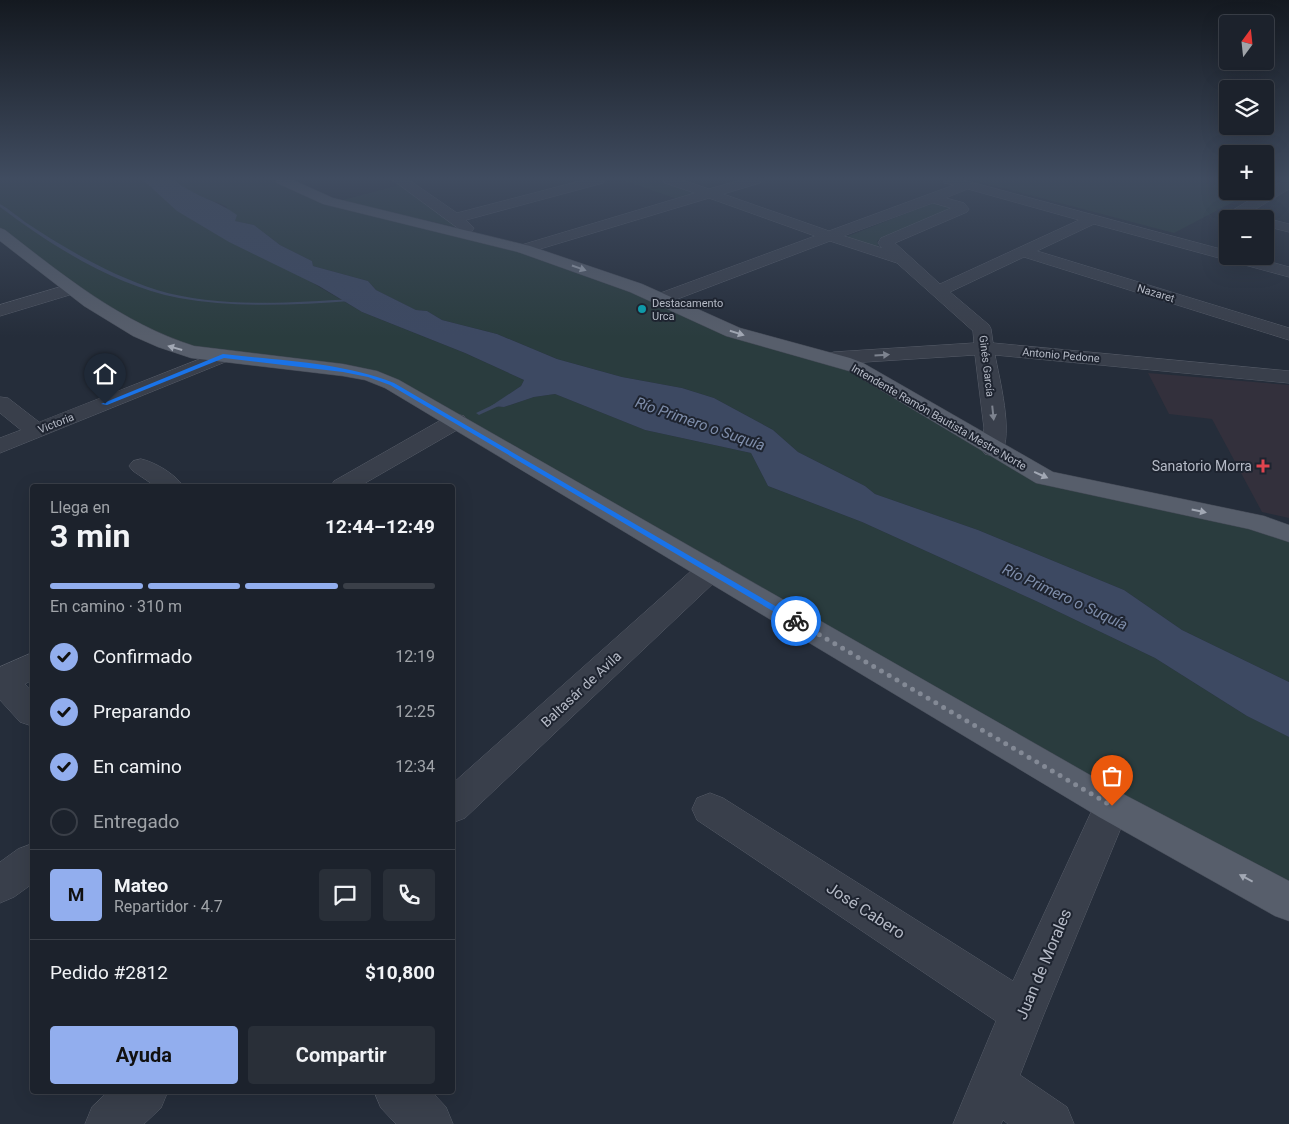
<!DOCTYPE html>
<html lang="es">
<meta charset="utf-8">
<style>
:root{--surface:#1c222c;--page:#292f38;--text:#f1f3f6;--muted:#a0a4a9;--line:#3a3f48;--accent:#92aeee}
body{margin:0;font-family:Roboto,sans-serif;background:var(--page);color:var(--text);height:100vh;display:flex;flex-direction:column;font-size:19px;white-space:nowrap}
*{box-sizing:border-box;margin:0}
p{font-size:16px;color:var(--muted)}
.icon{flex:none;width:28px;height:28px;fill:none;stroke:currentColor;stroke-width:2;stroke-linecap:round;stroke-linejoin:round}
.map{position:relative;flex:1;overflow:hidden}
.drawer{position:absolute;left:30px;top:484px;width:425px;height:610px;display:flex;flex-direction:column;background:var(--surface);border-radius:5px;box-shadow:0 5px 20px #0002,0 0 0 1px var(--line)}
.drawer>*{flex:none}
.needle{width:32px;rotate:15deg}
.controls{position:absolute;left:1219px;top:15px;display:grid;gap:10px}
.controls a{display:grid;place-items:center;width:55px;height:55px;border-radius:5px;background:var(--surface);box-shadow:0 5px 20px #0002,0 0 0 1px var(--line);font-size:25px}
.pin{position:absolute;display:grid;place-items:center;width:42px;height:42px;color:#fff;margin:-51px -21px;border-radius:50% 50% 50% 0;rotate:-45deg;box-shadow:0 0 5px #0007}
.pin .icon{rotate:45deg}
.courier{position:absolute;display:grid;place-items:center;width:50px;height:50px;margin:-25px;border:4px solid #1a73e8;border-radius:50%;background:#fff;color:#222;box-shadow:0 1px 6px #0007}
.head em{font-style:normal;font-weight:700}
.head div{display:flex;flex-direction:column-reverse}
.head{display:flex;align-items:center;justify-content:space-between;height:85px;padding:0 20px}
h1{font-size:32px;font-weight:700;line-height:38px}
.bar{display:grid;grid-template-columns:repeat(4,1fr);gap:8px 5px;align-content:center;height:60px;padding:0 20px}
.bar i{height:6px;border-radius:4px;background:var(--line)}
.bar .on{background:var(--accent)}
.bar p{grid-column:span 4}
.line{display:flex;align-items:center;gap:12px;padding:0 20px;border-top:1px solid var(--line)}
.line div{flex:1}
.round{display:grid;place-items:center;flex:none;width:52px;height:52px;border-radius:5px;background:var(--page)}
ol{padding:0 20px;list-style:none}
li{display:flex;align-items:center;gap:15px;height:55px}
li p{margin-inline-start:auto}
li .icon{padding:5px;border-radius:50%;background:var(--accent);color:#111;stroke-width:4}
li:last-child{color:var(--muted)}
li i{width:28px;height:28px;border:2px solid var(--line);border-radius:50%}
.button{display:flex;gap:10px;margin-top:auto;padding:10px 20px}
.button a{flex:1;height:58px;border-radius:5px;background:var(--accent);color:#111;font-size:20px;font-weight:700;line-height:58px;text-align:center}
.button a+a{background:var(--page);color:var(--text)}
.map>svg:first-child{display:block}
.medical{fill:#33303c}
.green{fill:#2a3c3e}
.water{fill:#3d4962}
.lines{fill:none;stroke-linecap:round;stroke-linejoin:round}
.stream{fill:#3d4962;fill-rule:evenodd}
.minor-casing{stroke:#575d69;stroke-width:1}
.major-casing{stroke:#424854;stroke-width:1}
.minor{fill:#393f4b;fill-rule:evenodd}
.major{fill:#575e6b;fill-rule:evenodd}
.oneway{fill:#a2a8b4}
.oneway2{fill:#7d838f}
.route{fill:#1a73e8}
.done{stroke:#838995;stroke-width:5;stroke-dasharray:0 9}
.culture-dot{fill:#0f9aa8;stroke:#1e2430;stroke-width:2}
.health-dot{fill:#e0444e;stroke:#1e2430;stroke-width:2}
.labels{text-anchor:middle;stroke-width:4;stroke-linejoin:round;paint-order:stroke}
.far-street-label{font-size:11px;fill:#b5bac6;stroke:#1e2430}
.far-poi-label{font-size:11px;fill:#b5bac6;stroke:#1e2430;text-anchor:start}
.poi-label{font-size:14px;fill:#b5bac6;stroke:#1e2430;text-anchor:end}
.street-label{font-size:14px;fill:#b5bac6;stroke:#1e2430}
.water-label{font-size:15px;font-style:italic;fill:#7f8eab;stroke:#1e2430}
.near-street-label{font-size:16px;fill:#b5bac6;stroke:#1e2430}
</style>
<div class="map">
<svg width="1289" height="1124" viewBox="0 0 1289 1124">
<rect width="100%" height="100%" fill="#252d3a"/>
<path class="medical" d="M1148 373 1289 385V518L1262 512 1212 419 1169 414Z"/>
<path class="green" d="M0 180H144L155 190 362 312 465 353 524 380 521 386 492 406 504 407 534 397 555 394 645 430 751 453 768 486 862 522 1036 601 1155 658 1247 716 1289 737V902L392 384 153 339 0 233Z
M174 180H282L313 196 524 249 724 329 834 358 1034 473 1289 534V682L1182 630 1124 590 978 530 875 494 865 486 798 452 773 430 714 398 682 388 622 377 557 359 497 334 442 320 427 311 416 310 376 290 368 281 313 266 312 261 280 245 254 225 234 221 226 206 188 191Z
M623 180H667L702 192 677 199Z
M981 180H1227L1228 191H1254L1174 233 976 181Z
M400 185 461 228 339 201Z
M935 202 950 207 953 210 883 237 877 241 879 248 846 237Z"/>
<path class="water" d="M143 180H174C193 196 217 200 237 215L235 221 254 225 280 245 312 261 313 266 368 281 376 290 416 310 427 311 442 320 497 334 557 359 622 377 682 388 714 398 773 430 798 452 865 486 875 494 978 530 1124 590 1182 630 1289 682V737L1247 716 1155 658 1036 601 862 522 768 486 751 453 645 430 555 394 534 397 504 407 491 406 521 386 524 380 465 353 362 312 319 286 229 242 177 211Z"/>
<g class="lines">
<path class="stream" d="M0 204C9 209 17 216 25 222 42 233 59 244 77 254 102 268 129 281 157 290 216 308 290 303 351 299L353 300 351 301C294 305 236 308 179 298 115 286 52 246 0 207Z
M499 402 502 404 501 405 481 414 479 415 476 413Z"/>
<g class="minor-casing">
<path id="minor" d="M393 180H409L457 213 584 180H605L603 183 466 220 474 228 472 231H462Z
M664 180H682L709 189 741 180H761L760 183 723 194 829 231 954 185 944 183 943 180H963L1228 251V256H1249L1289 267V277L1094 224 1037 251 1289 328V340L1024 257 950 292 989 325 991 329 993 343 1289 371V383L995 355C999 377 1014 435 1001 454L993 456 985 454 981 449 984 428 975 355 834 364 827 362 824 358 827 354 834 352 974 343 973 331 897 263 830 241 667 303 661 304 655 303 652 299 655 295 815 236 709 198 530 252H518L516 249 518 246 695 193 665 183ZM968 189 1079 220 940 284 895 243 967 212 969 209 964 203 946 198ZM933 203 951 208 881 238 878 243 882 248 844 236Z
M1284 180H1289V189L1239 219H1228V223L1221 219 1223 216Z
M1265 218 1289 224V232L1265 226V219H1260Z
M70 284 76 285 79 289 76 293 0 316V305Z
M223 350 230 352 233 356 230 360 0 453V438L21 430 0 413V397L8 398 39 422Z
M456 414 464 416 467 421 464 426 360 486H331L334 481 448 416Z
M141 459C155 462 175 474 183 486H155L133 471 129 466 133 461Z
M710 561 720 563 724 570 720 577 465 818 452 823V784L700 563Z
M32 653V680L25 684 32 692V726L20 722 0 700V667Z
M1112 790 1125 795 1130 806 1044 1014 1020 1075 1067 1107 1074 1124H1008L1003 1120 1001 1124H953L996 1021 697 820 692 809 697 798 710 793 723 798 1013 981 1099 795Z
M32 844V884L14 897 0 903V862L18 849Z
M109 1091H168L161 1108 144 1124H85L92 1107Z
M374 1091H431L446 1107 453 1124H396L381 1108Z"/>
</g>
<g class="major-casing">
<path id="major" d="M275 180H293L333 198 530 246 642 284 740 328 850 358 863 363 1053 472 1264 516 1289 525V542L1249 529 1036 483 849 371 726 336 630 292 518 252 323 204 277 183Z
M0 228 5 230C64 276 122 323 194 346L343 364 377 371 399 380 1125 795 1289 881V921L1275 916 1099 817 385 388 365 380 343 376 191 358 158 347 133 336 84 306 0 241Z"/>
</g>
<use href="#minor" class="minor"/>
<use href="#major" class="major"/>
</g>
<defs><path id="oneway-solid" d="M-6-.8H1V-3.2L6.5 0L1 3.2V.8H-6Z" transform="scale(1.25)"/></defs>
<g class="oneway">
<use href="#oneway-solid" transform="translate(579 268) rotate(19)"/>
<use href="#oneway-solid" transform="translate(737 333) rotate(17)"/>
<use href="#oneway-solid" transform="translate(175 348) rotate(-164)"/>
<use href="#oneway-solid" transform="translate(1041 475) rotate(24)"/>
<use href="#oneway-solid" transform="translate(1199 511) rotate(12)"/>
<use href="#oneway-solid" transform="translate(1246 878) rotate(-152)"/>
</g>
<g class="oneway2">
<use href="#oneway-solid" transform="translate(882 355) rotate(-4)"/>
<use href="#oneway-solid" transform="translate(993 413) rotate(84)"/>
</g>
<linearGradient id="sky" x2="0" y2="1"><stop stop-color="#141920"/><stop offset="0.53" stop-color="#404c60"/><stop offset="1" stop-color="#404c60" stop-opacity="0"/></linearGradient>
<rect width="1289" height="337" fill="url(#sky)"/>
<path class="route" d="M223 354C280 361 340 362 394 383L801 621 799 623H793L390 385 368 377 343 372 224 358 107 405 101 404Z"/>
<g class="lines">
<path class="done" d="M796 621 1112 806"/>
</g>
<circle class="culture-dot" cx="642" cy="309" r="5"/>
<path class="health-dot" d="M1260.5 458.5h5v5h5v5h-5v5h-5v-5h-5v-5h5z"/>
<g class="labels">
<g class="far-street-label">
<text transform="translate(1156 293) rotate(17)" y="4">Nazaret</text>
<text transform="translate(1061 355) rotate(5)" y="4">Antonio Pedone</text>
<text transform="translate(987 366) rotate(83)" y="4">Ginés García</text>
<text transform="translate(939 417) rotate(30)" y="4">Intendente Ramón Bautista Mestre Norte</text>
<text transform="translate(56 423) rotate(-22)" y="4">Victoria</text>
</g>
<g class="far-poi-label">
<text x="652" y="307">Destacamento<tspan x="652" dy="13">Urca</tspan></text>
</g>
<g class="poi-label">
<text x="1252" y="471">Sanatorio Morra</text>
</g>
<g class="street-label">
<text transform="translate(581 689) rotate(-43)" y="5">Baltasár de Avila</text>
</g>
<g class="water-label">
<text transform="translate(700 424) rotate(19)" y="5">Río Primero o Suquía</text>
<text transform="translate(1065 597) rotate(25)" y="5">Río Primero o Suquía</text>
</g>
<g class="near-street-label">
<text transform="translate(866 910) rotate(33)" y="6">José Cabero</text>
<text transform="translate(1043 964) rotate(-67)" y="6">Juan de Morales</text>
</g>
</g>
</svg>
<div class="controls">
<a><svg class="needle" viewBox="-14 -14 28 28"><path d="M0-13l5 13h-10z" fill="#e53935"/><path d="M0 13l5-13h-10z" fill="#a0a4a9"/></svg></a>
<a><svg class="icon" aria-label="layers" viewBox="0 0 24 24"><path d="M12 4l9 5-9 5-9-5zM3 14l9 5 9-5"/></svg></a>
<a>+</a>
<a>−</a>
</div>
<div class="pin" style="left:1112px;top:806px;background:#ea580c"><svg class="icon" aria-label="bag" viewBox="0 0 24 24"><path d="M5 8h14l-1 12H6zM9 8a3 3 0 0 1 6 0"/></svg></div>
<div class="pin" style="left:105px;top:404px;background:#1f2937"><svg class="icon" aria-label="home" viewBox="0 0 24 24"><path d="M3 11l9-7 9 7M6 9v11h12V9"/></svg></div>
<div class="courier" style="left:796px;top:621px"><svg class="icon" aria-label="bike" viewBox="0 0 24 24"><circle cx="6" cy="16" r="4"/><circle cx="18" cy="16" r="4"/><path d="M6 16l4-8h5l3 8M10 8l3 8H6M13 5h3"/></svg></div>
<section class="drawer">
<div class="head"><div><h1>3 min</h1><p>Llega en</p></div><em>12:44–12:49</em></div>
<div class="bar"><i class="on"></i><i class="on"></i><i class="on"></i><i></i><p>En camino · 310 m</p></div>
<ol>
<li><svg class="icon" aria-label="check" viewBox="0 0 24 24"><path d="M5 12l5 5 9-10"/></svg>Confirmado<p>12:19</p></li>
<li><svg class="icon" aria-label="check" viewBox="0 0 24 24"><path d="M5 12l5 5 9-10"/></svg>Preparando<p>12:25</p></li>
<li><svg class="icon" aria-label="check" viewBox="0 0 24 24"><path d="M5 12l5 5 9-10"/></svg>En camino<p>12:34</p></li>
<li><i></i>Entregado</li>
</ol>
<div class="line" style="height:90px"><b class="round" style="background:var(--accent);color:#111">M</b><div><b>Mateo</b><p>Repartidor · 4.7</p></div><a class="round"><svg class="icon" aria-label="chat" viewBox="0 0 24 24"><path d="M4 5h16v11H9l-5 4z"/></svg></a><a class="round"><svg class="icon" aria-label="phone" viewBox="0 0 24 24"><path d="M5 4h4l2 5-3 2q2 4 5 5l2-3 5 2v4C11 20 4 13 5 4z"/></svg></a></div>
<div class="line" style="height:65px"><div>Pedido #2812</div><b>$10,800</b></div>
<div class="button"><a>Ayuda</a><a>Compartir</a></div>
</section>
</div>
